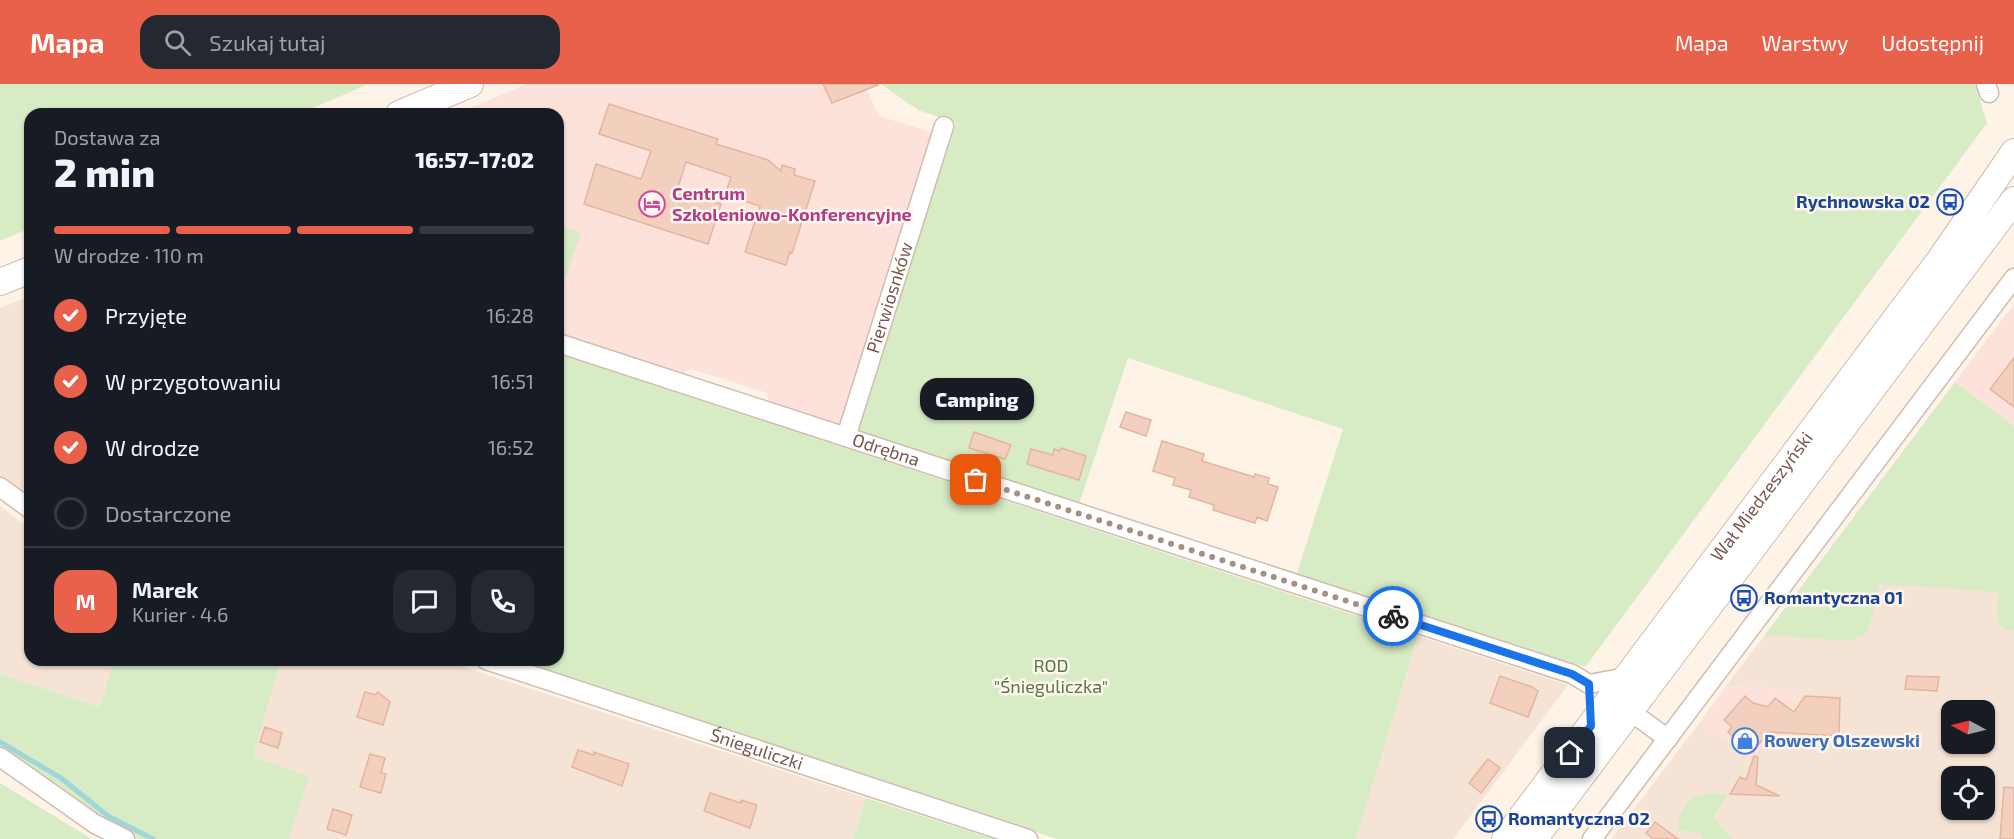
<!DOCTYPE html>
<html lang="pl">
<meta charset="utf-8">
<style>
:root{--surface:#171b24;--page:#242831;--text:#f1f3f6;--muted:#9ea1a6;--line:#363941;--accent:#e9614a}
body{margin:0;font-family:"Exo 2",sans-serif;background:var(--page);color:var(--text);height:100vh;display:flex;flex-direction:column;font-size:22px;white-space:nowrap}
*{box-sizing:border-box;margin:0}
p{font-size:20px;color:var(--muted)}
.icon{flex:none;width:33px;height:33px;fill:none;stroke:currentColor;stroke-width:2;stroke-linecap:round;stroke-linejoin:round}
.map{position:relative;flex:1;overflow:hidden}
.drawer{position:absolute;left:24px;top:24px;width:540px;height:558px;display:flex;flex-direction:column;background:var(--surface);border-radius:18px;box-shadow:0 2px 4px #0004}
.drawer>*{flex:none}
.needle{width:39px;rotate:277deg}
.fabs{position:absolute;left:1941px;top:616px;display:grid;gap:12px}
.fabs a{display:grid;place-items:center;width:54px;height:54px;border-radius:12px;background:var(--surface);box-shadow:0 2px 4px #0004;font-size:30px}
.pin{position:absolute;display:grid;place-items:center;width:51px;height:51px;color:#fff;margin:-26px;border-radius:12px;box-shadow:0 3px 9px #0006}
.courier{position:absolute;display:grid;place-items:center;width:60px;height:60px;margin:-30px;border:4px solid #1a73e8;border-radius:50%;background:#fff;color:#222;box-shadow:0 2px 8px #0007}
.bubble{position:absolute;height:42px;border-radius:18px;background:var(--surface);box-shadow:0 2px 4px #0004;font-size:20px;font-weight:800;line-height:42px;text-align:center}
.summary em{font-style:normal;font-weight:800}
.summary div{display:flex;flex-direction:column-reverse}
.summary{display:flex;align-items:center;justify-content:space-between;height:102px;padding:0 30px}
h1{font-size:39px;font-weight:800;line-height:45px}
.bar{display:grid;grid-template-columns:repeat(4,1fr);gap:9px 6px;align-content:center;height:72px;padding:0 30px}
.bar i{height:8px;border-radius:4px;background:var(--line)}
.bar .current{background:var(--accent)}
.bar p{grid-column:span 4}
.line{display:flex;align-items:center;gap:15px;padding:0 30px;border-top:2px solid var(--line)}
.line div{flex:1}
.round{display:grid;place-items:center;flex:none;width:63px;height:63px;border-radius:18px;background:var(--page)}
ol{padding:0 30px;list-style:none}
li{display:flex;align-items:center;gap:18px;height:66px}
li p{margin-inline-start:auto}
li .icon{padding:6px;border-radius:50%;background:var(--accent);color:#fff;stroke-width:4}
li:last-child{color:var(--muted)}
li i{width:33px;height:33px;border:3px solid var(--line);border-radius:50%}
header{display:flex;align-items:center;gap:36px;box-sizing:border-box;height:84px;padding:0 30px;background:var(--accent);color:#fff}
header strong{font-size:28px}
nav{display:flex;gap:33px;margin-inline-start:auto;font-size:21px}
.search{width:420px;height:54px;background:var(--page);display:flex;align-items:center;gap:15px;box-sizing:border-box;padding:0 21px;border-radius:18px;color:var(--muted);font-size:22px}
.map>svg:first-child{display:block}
.residential{fill:#f5e4d5;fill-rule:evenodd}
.commercial{fill:#fde2db}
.green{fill:#d7ebc5}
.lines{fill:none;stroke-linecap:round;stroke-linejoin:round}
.stream{stroke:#a0d5d9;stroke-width:5}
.building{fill:#f3cfbe;stroke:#e6b49e;stroke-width:1.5}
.street-casing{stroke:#d2bcaf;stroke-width:21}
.secondary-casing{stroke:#d5bbac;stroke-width:28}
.street{stroke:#fff;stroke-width:18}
.secondary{stroke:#fff;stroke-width:26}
.done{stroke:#a78e81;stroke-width:6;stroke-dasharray:0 10.8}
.route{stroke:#1a73e8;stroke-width:8}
.labels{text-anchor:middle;stroke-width:5;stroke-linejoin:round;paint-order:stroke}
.hotel-label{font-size:18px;font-weight:bold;fill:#b23c85;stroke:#fff7ee;text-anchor:start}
.transit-label{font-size:18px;font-weight:bold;fill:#164399;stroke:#fff7ee;text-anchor:start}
.street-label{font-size:18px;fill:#78574a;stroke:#fff7ee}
.park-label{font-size:18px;fill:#54783f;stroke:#fff7ee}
.shop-label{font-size:18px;font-weight:bold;fill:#366cbe;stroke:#fff7ee;text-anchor:start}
</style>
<header>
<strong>Mapa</strong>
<div class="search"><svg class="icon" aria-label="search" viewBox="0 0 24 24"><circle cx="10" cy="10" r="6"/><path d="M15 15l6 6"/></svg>Szukaj tutaj</div>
<nav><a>Mapa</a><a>Warstwy</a><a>Udostępnij</a></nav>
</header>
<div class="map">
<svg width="2014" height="755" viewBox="0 0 2014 755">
<rect width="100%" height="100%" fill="#fdf3e7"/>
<path class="residential" d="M30 212V418L0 396V224Z
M0 422 22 439 30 441V576H114L100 623 0 590Z
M1808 494 2014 508V755H1611L1701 637 1751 676 1802 606 1726 602ZM1952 627H1984V660H1952ZM1952 693H1984V726H1952Z
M1418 552 1568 601 1453 755H1356Z
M281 576H442L866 714 853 755H289L309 692 253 673Z"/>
<path class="commercial" d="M526 0H864L879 32 934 49 840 343 769 320 767 309 691 285 681 290 558 250V30H457Z
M2014 220V342L1955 298Z
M1726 602 1802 606 1751 676 1701 637Z"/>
<path class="green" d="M0 0H369L298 30H30V144L0 157Z
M881 0H1975L1987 39 1586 582 1573 581 1296 492 1343 345 1128 274 1079 420 857 348 956 39 918 26Z
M558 141 581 149 558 215Z
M558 270 1418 552 1356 755H1057L510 576H558Z
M1955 298 2014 342V547L2004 546 1997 536 1998 508 1879 500 1872 532 1865 551 1849 557 1765 551Z
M114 576H281L253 673 309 692 289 755H138L97 735 0 664V590L100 623Z
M0 699 92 755H0Z
M1711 709 1728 710 1713 733 1731 755H1703L1700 750 1677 745 1681 729 1691 714Z
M866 714 993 755H853Z"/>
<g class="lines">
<path class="stream" d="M0 658 61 694 108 732 153 755"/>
</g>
<path class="building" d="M823 0H878V1L832 19Z
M609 20 718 55 716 60 768 76 781 87 782 81 795 85 794 91 815 97 792 169 790 168 786 181 745 168 760 122 725 111 731 93 686 78 677 106 721 120 708 160 584 120 596 80 641 95 651 67 599 50Z
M2014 274V323L1990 305Z
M1126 328 1151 336 1146 352 1120 343Z
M974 348 1011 361 1005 375 969 364Z
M1162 357 1204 370 1202 377 1254 393 1255 390 1269 394 1268 400 1278 403 1267 437 1257 433 1255 439 1213 426 1214 421 1189 413 1191 406 1173 401 1175 394 1153 387Z
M1061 364 1086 372 1079 396 1027 380 1031 365 1053 371 1054 365 1060 367Z
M1500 592 1532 603 1538 607 1528 633 1490 619Z
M1907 592 1939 593 1937 607 1905 605Z
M365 608 375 611 378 608 390 618 383 641 357 633Z
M1745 612 1753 619 1768 623 1775 614 1794 628 1805 612 1840 614 1839 652 1768 648 1753 668 1728 648 1732 643 1724 636Z
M265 643 282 649 278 664 260 658Z
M578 666 594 671V668L629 680 622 702 572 683Z
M370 670 385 674 381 689 386 690 381 709 360 703Z
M1754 672 1758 673 1756 701 1780 712 1730 710 1740 693 1746 696Z
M1488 675 1500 684 1481 709 1469 699Z
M2004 703 2014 704V755H2000Z
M710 709 741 719V716L757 721 750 744 704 727Z
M333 725 352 731 346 751 327 745Z
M1655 738 1678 755H1654L1646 749Z"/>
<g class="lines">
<g class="street-casing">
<g id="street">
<path d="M1986 0 1989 9"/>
<path id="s1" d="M558 259 1572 590 1589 600 1627 593"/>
<path id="s2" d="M846 353 944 42"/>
<path d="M0 403 30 425"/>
<path id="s3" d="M486 576 1028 755"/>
<path d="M1619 627H1630L1668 655"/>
<path d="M0 673 95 740 125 755"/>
<path d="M1592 755 2014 194"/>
</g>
</g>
<g class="secondary-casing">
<g id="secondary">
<path d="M399 30 470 0"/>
<path d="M0 198 30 186"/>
<path id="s4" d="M1505 755 1939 177 2014 68"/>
<path d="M1534 755 2014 116"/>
</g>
</g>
<use href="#street" class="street"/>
<use href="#secondary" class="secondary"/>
</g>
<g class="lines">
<path class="done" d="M976 396 1393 532"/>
<path class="route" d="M1393 532 1572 590 1589 600 1591 642 1570 669"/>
</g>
<defs>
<g id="bus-ring" transform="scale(1.35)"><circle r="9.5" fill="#fff7ee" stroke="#1a4fb4" stroke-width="1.5"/><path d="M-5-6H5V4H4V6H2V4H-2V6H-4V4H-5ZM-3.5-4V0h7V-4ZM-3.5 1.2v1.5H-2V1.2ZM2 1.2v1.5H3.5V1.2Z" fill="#1a4fb4"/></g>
<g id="hotel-ring" transform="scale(1.35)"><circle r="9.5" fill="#fff7ee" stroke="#d1479c" stroke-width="1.5"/><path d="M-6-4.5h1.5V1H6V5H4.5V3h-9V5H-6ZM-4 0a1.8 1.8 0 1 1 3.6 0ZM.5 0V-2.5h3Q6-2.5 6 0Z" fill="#d1479c"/></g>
<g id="shop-ring" transform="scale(1.35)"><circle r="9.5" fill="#fff7ee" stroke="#3f7fe0" stroke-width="1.5"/><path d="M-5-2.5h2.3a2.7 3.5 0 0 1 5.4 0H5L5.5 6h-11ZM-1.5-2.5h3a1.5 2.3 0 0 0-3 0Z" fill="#3f7fe0"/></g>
</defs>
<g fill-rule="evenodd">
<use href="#bus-ring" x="1950" y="118"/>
<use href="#hotel-ring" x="652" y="120"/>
<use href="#bus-ring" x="1744" y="514"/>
<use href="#shop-ring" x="1745" y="657"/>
<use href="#bus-ring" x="1489" y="735"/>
</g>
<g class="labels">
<g class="hotel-label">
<text x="672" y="116">Centrum<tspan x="672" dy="21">Szkoleniowo-Konferencyjne</tspan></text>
</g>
<g class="transit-label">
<text x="1930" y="124" text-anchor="end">Rychnowska 02</text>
<text x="1764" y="520">Romantyczna 01</text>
<text x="1508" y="741">Romantyczna 02</text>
</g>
<g class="street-label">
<text dy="6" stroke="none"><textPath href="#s2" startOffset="146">Pierwiosnków</textPath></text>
<text dy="6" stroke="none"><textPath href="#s1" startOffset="345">Odrębna</textPath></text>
<text dy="6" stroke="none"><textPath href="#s4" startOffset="428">Wał Miedzeszyński</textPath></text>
<text dy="6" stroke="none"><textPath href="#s3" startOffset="285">Śnieguliczki</textPath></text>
</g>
<g class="park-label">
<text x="1051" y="588">ROD<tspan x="1051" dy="21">"Śnieguliczka"</tspan></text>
</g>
<g class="shop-label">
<text x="1764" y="663">Rowery Olszewski</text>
</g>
</g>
</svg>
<div class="fabs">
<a><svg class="needle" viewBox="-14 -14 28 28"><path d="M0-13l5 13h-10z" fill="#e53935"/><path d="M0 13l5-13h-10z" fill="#9ea1a6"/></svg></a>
<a><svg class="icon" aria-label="locate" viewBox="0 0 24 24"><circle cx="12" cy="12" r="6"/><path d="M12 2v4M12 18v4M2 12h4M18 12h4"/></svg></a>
</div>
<div class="pin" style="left:976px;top:396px;background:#ea580c"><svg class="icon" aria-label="bag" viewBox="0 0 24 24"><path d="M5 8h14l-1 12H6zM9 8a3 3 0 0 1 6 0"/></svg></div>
<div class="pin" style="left:1570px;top:669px;background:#1f2937"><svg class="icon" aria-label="home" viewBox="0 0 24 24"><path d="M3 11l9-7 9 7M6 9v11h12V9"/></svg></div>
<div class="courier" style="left:1393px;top:532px"><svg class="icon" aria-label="bike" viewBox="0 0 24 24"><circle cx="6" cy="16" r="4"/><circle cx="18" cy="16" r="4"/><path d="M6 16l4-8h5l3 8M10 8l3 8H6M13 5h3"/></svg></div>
<div class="bubble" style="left:920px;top:294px;width:114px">Camping</div>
<section class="drawer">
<div class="summary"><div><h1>2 min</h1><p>Dostawa za</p></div><em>16:57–17:02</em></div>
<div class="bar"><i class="current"></i><i class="current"></i><i class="current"></i><i></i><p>W drodze · 110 m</p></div>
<ol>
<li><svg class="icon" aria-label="check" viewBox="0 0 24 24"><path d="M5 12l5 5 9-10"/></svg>Przyjęte<p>16:28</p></li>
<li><svg class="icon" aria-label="check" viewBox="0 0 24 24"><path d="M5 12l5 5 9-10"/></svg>W przygotowaniu<p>16:51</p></li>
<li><svg class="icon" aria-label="check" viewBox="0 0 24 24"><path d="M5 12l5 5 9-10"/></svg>W drodze<p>16:52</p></li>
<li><i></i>Dostarczone</li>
</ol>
<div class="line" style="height:108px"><b class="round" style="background:var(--accent);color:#fff">M</b><div><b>Marek</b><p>Kurier · 4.6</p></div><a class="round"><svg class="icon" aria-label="chat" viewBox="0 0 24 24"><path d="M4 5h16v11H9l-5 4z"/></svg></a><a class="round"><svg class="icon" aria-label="phone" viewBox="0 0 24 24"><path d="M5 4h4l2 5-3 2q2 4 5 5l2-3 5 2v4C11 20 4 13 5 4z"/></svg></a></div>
</section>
</div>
